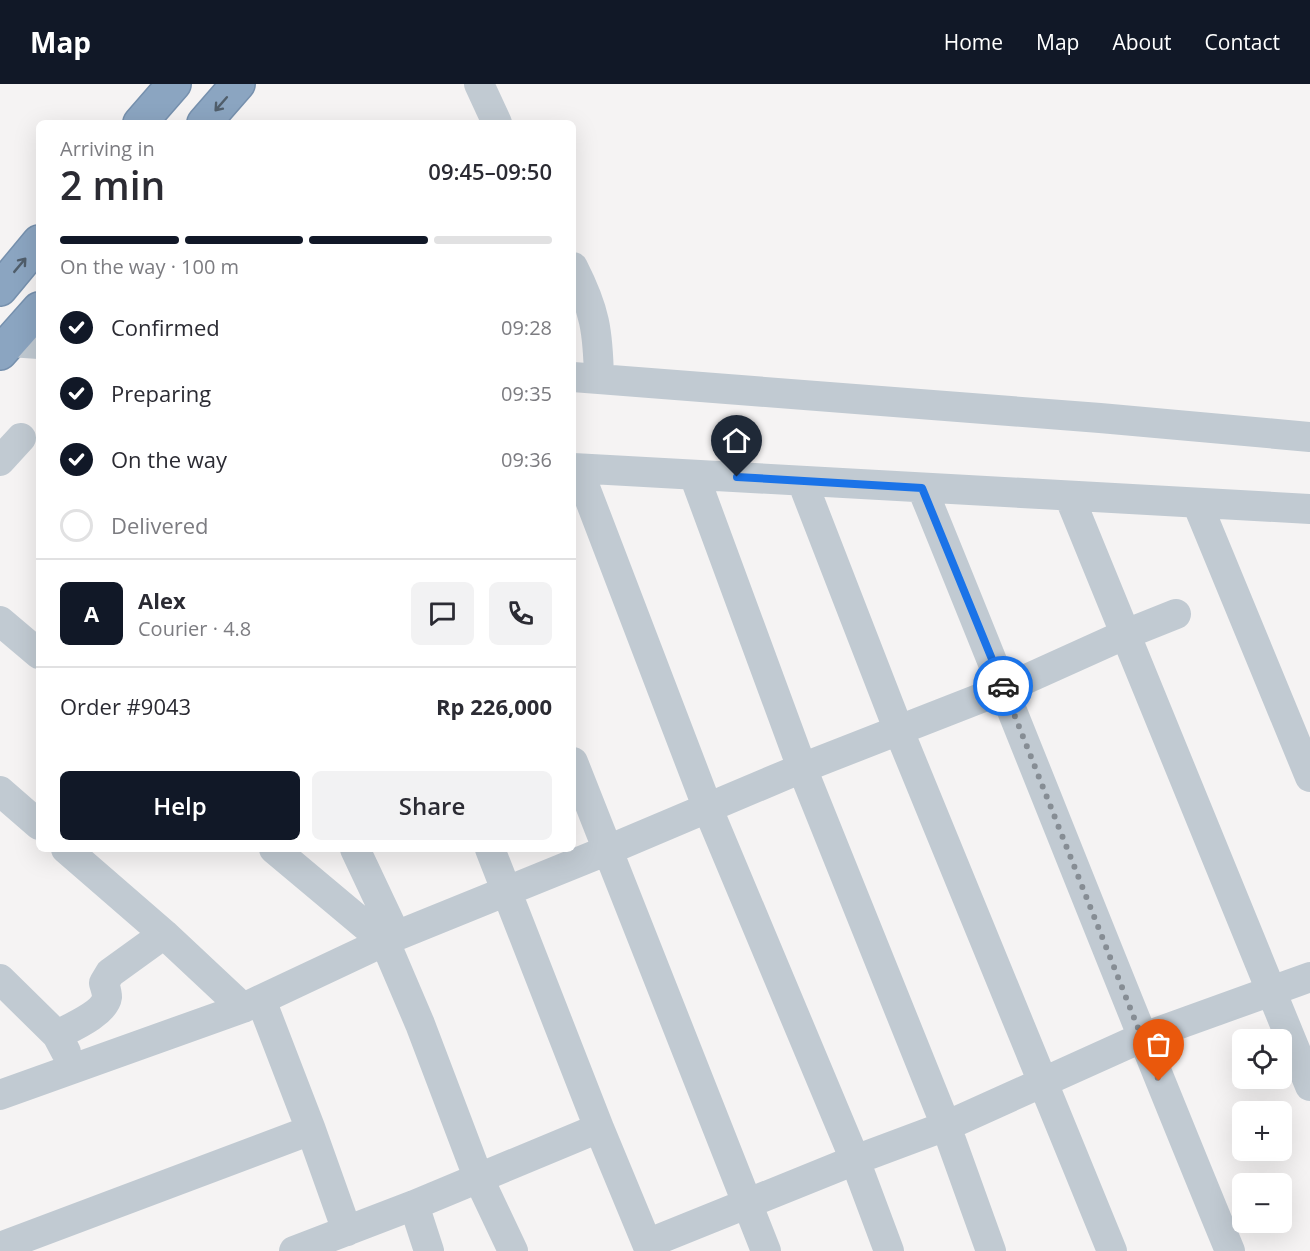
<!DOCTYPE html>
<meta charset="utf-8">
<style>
:root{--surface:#fff;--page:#f2f2f3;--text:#2b2b33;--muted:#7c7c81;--line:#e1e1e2;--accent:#111827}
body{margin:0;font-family:"Open Sans",sans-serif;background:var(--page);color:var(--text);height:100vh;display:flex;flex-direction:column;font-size:22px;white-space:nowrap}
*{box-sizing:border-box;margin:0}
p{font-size:20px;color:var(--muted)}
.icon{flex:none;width:33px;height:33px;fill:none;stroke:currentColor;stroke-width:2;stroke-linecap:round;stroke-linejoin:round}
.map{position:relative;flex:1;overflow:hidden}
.sheet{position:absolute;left:36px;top:36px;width:540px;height:732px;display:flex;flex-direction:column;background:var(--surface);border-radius:9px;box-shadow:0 6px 24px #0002}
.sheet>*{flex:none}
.fabs{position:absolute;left:1232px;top:945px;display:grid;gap:12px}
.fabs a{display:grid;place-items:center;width:60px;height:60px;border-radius:9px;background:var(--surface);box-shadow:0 6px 24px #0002;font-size:30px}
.pin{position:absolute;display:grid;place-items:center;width:51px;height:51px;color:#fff;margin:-62px -26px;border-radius:50% 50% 50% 0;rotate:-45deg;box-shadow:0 0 6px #0007}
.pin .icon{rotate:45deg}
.courier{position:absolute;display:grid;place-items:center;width:60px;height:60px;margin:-30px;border:4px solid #1a73e8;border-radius:50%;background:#fff;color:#222;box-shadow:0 2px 8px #0007}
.headline em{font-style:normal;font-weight:600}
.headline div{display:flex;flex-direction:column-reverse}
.headline{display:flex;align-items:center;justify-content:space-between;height:102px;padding:0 24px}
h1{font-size:39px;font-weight:600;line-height:45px}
.bar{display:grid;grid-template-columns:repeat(4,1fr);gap:9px 6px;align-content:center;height:72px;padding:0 24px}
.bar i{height:8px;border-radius:4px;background:var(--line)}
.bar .selected{background:var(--accent)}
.bar p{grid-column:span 4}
.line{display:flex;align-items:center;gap:15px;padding:0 24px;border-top:2px solid var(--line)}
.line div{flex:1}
.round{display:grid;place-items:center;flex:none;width:63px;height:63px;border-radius:9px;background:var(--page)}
ol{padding:0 24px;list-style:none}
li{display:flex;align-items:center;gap:18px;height:66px}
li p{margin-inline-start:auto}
li .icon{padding:6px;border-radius:50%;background:var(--accent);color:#fff;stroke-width:4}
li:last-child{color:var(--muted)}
li i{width:33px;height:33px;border:3px solid var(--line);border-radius:50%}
.primary-button{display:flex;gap:12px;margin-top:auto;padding:12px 24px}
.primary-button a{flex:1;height:69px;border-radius:9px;background:var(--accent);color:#fff;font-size:24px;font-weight:600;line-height:69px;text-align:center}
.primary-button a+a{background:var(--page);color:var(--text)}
header{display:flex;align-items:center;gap:36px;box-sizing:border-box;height:84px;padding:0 30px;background:var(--accent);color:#fff}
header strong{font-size:28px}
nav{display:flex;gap:33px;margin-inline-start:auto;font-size:21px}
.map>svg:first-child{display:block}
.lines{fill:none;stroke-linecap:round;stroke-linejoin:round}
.highway-casing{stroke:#7690ad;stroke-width:36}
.minor{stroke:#c1cad2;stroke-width:30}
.highway{stroke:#8ba5c1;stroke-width:33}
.oneway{stroke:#505e6b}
.done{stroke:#868d94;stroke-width:6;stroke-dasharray:0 10.8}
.route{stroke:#1a73e8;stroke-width:8}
</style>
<header>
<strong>Map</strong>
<nav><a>Home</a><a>Map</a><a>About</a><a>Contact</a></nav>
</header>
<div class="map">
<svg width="1310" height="1167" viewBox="0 0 1310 1167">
<rect width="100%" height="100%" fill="#f5f3f3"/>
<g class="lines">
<g class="highway-casing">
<path id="highway" d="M140 39 174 0
M204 39 238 0
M0 205 39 158
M0 269 39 225"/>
</g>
<path class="minor" d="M479 0 497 39
M573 183C595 226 598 247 599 295
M10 258 39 260
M573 293 1100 334 1310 353
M0 377 21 354
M573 384 1310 425
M578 385 708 725 855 1076 889 1167
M694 391 802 684 946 1042 991 1167
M802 397 899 647 1112 1167
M922 404C1026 658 1125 914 1230 1167
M1069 412 1310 1002
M1197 419 1310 693
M0 537 39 570
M573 678 766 1167
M0 707 39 741
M66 765 164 850 243 924
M274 765 385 858 420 940 478 1093 513 1167
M355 765 396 852
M490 765 599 1044 650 1167
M0 895 57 951 66 968
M261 916 311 1046 347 1147
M57 951C70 944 105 929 107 913 107 908 105 903 104 899L110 889 164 850
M0 1011 243 924 396 852 608 766 802 684 1004 605 1126 550 1176 530
M414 1121 429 1167
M647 1160 855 1076 946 1042 1141 954 1310 893
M0 1163 311 1046
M294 1167 414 1121 599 1044"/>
<use href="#highway" class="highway"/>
</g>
<defs><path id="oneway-shaft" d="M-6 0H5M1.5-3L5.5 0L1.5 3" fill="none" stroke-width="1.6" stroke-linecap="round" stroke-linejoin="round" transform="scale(1.5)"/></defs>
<g class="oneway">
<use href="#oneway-shaft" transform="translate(221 20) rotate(131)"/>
<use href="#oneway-shaft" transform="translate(20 181) rotate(-50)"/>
</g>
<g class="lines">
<path class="done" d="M1003 602 1159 997"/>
<path class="route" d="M737 393 922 404 1003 602"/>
</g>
</svg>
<div class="fabs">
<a><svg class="icon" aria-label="locate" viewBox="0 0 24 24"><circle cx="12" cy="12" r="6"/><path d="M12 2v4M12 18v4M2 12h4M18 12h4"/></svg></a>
<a>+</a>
<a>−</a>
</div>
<div class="pin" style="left:1159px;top:997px;background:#ea580c"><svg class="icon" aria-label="bag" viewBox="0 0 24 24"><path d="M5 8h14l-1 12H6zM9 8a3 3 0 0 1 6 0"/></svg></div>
<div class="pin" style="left:737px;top:393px;background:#1f2937"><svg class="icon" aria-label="home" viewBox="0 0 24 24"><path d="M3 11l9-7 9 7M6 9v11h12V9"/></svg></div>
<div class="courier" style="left:1003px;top:602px"><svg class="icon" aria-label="car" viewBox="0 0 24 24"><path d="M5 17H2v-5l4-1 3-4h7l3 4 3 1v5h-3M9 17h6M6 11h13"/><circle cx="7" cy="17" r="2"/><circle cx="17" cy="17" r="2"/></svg></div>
<section class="sheet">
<div class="headline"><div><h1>2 min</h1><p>Arriving in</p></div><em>09:45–09:50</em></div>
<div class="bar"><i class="selected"></i><i class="selected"></i><i class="selected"></i><i></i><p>On the way · 100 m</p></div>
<ol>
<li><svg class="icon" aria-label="check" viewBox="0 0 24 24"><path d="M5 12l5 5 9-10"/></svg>Confirmed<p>09:28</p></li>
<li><svg class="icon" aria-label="check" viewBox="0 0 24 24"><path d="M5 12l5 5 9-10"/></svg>Preparing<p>09:35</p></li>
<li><svg class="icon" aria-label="check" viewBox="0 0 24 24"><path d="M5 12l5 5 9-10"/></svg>On the way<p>09:36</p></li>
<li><i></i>Delivered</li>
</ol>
<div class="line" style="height:108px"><b class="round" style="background:var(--accent);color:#fff">A</b><div><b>Alex</b><p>Courier · 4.8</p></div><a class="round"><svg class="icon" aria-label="chat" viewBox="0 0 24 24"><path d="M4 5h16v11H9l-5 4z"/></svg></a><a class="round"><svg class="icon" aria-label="phone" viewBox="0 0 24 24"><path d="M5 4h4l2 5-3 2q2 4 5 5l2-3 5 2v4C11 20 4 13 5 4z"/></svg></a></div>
<div class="line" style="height:78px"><div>Order #9043</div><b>Rp 226,000</b></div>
<div class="primary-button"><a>Help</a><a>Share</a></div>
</section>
</div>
